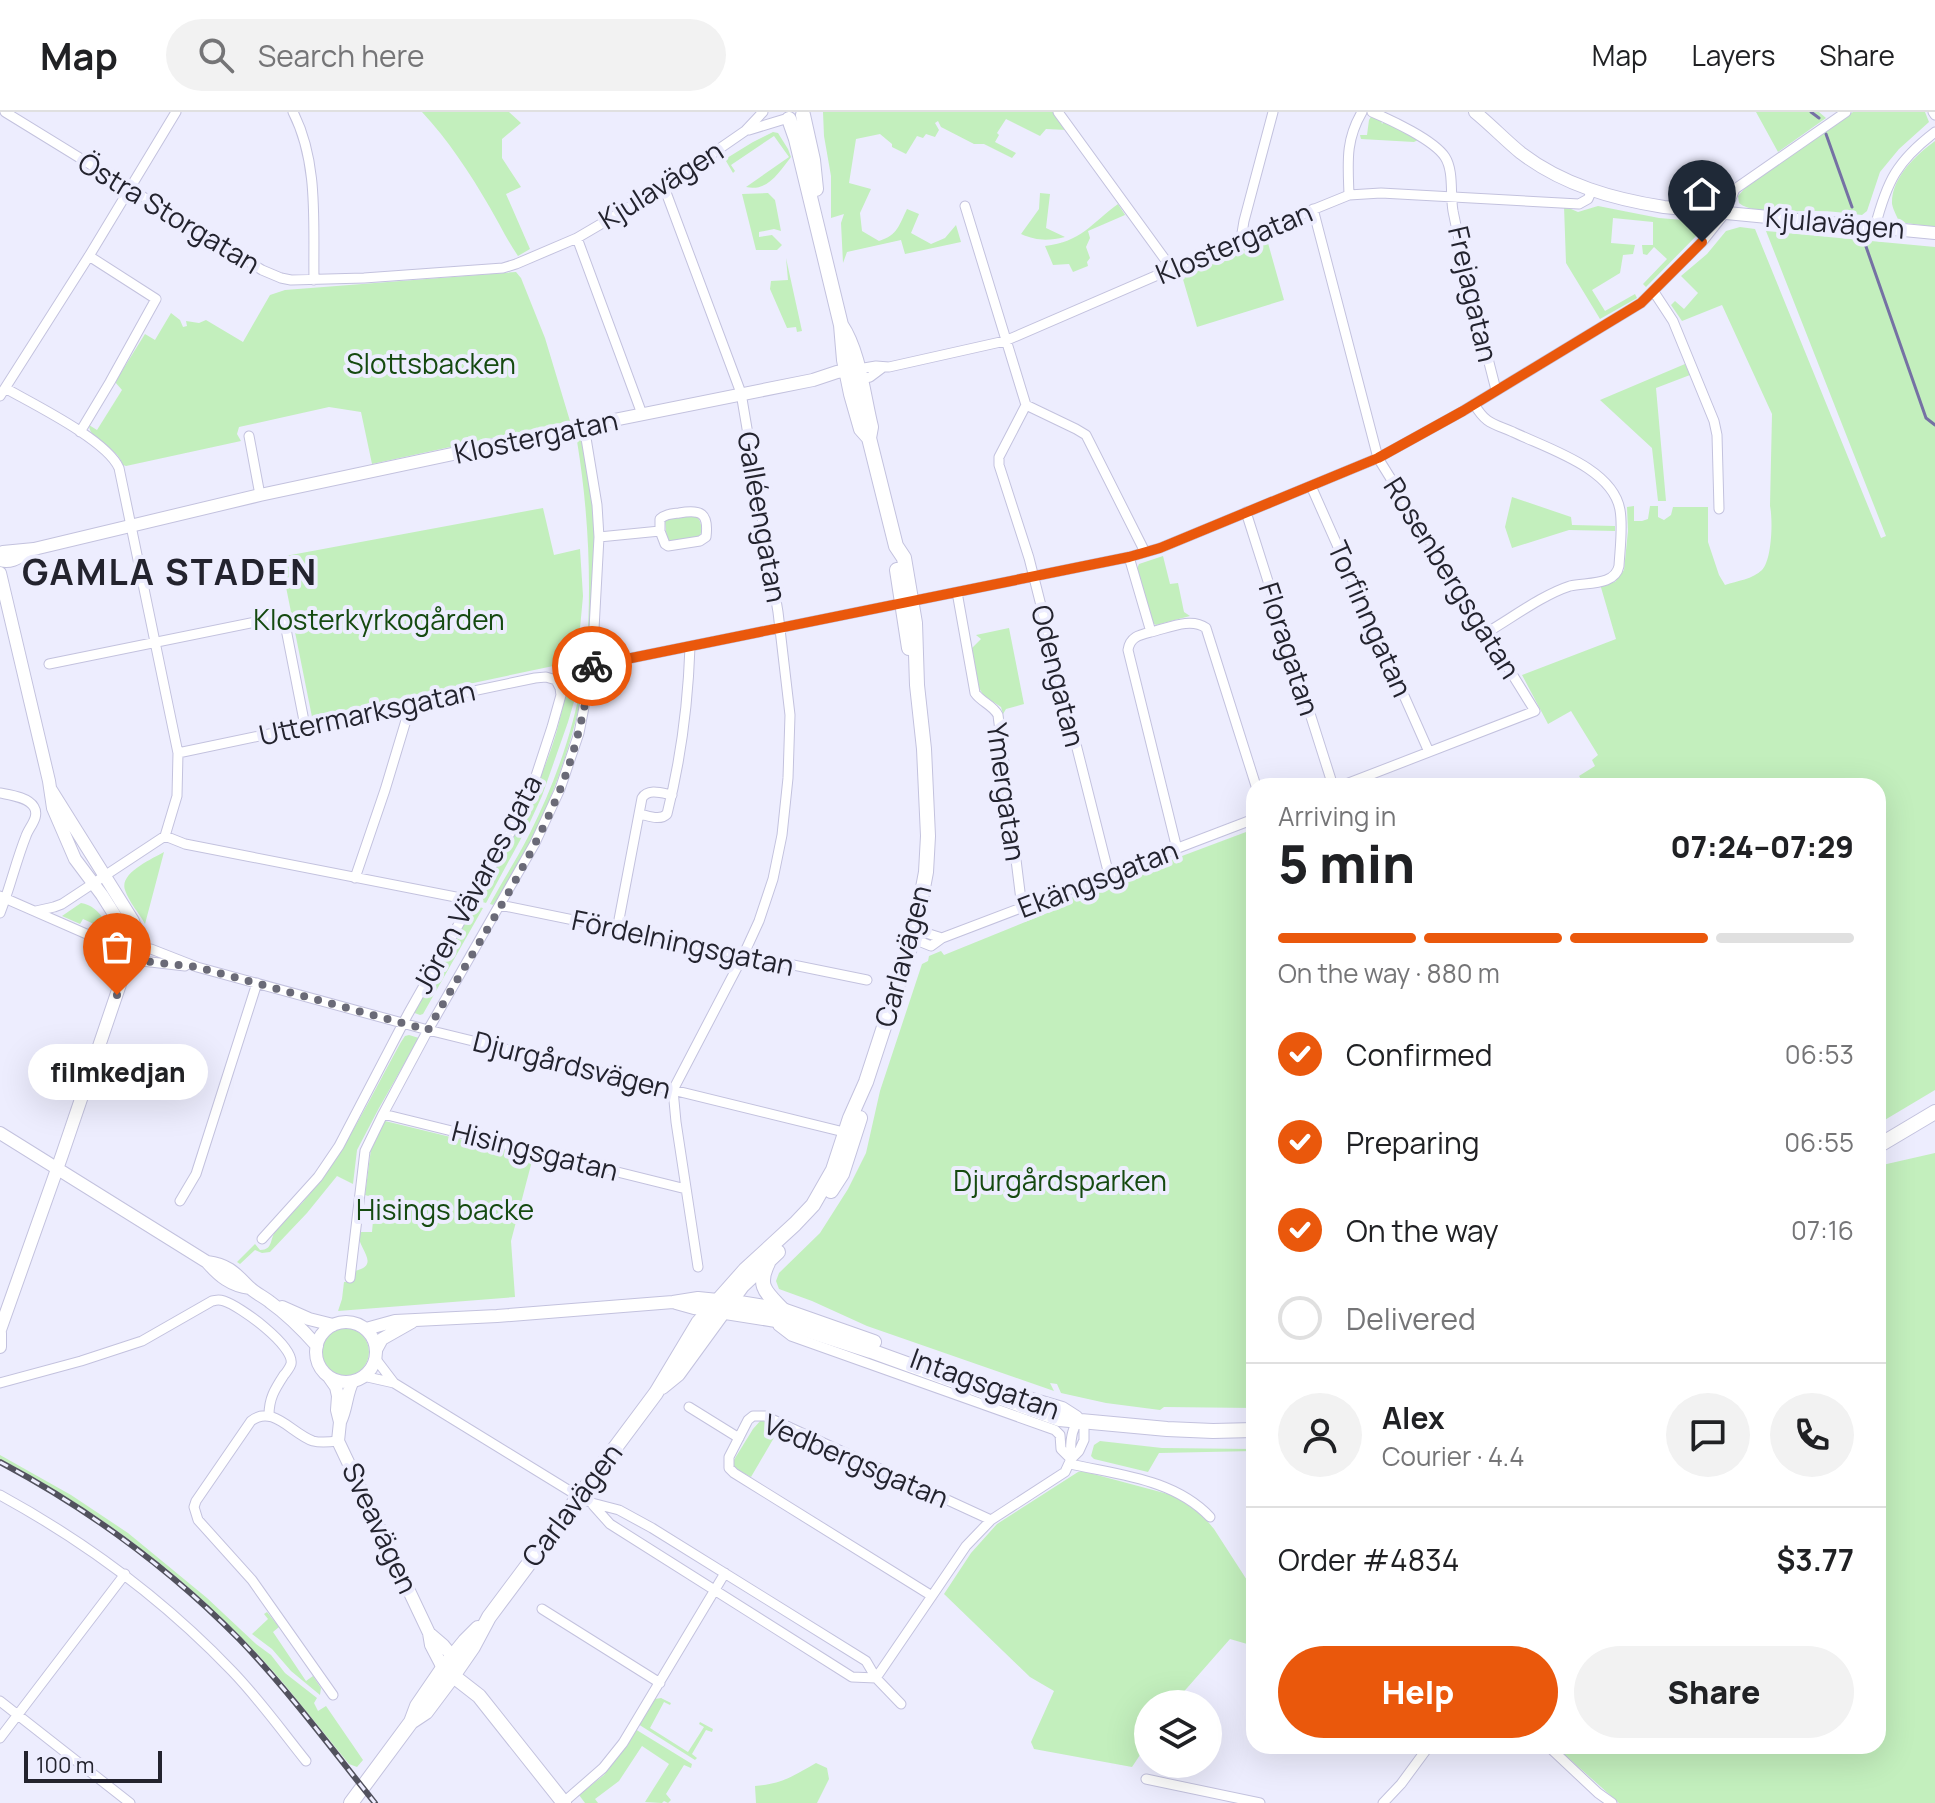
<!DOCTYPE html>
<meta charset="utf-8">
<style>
:root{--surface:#fff;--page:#f2f2f2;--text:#202124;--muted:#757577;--line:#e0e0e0;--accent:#ea580c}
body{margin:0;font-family:Manrope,sans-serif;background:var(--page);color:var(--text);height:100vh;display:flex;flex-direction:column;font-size:30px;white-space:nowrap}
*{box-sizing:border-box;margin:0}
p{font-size:26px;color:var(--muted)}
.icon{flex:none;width:44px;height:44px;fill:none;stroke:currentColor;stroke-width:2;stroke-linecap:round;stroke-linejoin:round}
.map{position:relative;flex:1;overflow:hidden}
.details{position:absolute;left:1246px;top:666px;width:640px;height:976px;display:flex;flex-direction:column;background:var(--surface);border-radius:24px;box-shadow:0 8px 32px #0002}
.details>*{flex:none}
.controls{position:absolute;left:1134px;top:1578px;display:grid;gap:16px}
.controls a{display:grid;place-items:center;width:88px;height:88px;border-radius:50%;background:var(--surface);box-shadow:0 8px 32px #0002;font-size:40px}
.scale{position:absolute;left:24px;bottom:20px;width:138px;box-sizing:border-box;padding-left:8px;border:4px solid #23232e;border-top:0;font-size:22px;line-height:28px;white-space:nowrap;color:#23232e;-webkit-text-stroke:6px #ededfe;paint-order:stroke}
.pin{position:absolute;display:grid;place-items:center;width:68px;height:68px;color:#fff;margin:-82px -34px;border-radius:50% 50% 50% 0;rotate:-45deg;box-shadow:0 0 8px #0007}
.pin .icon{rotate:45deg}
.courier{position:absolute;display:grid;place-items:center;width:80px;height:80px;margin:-40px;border:6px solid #ea580c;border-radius:50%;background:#fff;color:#222;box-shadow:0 2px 10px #0007}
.bubble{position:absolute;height:56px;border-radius:28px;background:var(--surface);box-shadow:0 8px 32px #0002;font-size:26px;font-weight:800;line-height:56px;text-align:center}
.overview em{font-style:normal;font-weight:800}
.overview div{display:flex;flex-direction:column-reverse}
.overview{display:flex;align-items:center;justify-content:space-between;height:136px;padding:0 32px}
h1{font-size:52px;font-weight:800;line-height:60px}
.bar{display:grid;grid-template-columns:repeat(4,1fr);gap:12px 8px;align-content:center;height:96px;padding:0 32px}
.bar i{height:10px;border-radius:6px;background:var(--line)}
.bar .active{background:var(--accent)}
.bar p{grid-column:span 4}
.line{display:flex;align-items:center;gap:20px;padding:0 32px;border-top:2px solid var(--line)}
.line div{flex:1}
.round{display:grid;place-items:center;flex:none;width:84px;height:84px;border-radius:42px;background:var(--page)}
ol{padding:0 32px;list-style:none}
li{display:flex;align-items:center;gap:24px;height:88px}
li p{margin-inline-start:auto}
li .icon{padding:8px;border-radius:50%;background:var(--accent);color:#fff;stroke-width:4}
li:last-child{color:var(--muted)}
li i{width:44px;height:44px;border:4px solid var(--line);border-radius:50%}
.cta{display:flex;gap:16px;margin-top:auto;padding:16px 32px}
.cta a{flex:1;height:92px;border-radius:48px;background:var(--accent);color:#fff;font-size:32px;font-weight:800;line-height:92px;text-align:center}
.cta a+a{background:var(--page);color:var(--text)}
header{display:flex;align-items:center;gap:48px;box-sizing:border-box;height:112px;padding:0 40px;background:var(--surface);border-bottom:2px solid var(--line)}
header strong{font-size:38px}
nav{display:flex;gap:44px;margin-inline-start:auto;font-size:28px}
.search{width:560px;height:72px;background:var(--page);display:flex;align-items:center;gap:20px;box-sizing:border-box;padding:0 28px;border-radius:44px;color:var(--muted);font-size:30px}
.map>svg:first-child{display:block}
.green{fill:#c3efbd}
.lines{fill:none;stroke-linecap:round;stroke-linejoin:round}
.stream{stroke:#7571a4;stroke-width:3}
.minor-casing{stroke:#c3c2de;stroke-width:11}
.tertiary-casing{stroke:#c3c2de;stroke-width:14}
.secondary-casing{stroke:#c3c2de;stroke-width:16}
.primary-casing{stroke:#c3c2de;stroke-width:16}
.minor{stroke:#fff;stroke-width:9}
.tertiary{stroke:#fff;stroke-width:12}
.secondary{stroke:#fff;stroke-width:14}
.primary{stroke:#fff;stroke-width:14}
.rail-casing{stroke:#52525e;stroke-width:6}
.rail{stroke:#ededfe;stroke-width:3;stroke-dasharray:9;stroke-linecap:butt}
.done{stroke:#6a6a77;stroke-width:8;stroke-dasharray:0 14.4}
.route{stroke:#ea580c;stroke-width:10}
.labels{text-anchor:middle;stroke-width:8;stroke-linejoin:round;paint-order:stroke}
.street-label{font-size:28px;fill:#23232e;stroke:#ededfe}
.park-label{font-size:28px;fill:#154a10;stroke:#ededfe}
.district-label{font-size:36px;font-weight:bold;letter-spacing:2px;fill:#23232e;stroke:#ededfe}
</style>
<header>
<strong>Map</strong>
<div class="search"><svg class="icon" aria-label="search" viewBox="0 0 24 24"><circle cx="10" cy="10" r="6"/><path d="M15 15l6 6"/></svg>Search here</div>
<nav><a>Map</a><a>Layers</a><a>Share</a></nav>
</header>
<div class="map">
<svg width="1935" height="1691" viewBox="0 0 1935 1691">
<rect width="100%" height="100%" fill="#ededfe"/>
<path class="green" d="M422 0H509L521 11 502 27V46L521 75 506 82 530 137 518 144C507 128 499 111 489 94 470 61 448 28 422 0Z
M823 0H1053L1067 18 1046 17 1040 24 1006 7 997 21 999 23 995 30 1016 41 1012 46 984 32H974L941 15 938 9 935 11 939 18 935 25 926 22 923 26 917 24 906 42 892 35V32L880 22 856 27 849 71 871 77 860 101 862 119 879 129C898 123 899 113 907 97L919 102 911 121 931 132 945 126 956 113 961 130 905 142 901 128 847 140 843 151 841 111 844 102 831 106V64L824 24Z
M1756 0H1819L1826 6 1778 40Z
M1853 0H1925L1929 10 1899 37 1880 60 1867 99 1862 103C1846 101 1831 99 1816 99 1795 98 1755 104 1739 91L1738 84 1747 74Z
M1372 3 1381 8 1382 12 1384 9 1418 28 1414 30 1361 27 1360 23H1367L1369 8Z
M773 20 778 21 788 37 791 45C779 60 768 80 746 75L789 45 774 24 731 53 735 59 733 61 726 49 727 46 753 30Z
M1935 29V115L1899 110C1897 104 1893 98 1892 92 1891 66 1916 43 1935 29Z
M768 81 775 88 781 119 774 117 759 120V125L772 123 782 133 777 138H756L742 82Z
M1040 81 1050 82 1046 116 1065 125C1048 129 1037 129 1021 122L1039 97Z
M1118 92 1129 109 1125 103 1088 119 1090 126 1086 135 1090 146 1087 150 1088 154 1073 160 1069 152 1053 153 1045 134C1081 130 1092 111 1118 92Z
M1564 94 1578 100 1598 94 1659 106 1707 110V113L1646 175 1643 172 1667 147 1654 135 1647 143 1643 142 1642 133H1653V110L1613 106 1611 131 1635 133 1633 142 1623 143 1620 161 1592 178 1605 199 1635 182 1637 186 1600 207 1566 151Z
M1740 115 1755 117 1881 426 1886 424 1766 119 1935 135V978L1878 1012V674H1585L1579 664 1595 654 1592 648 1598 643 1571 599 1548 612 1522 563 1616 527 1600 472 1615 470 1624 458 1628 419 1627 395 1634 394V409H1642L1648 407 1650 394H1658V405L1664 408 1671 403 1673 395H1708V430L1719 463 1725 473C1737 469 1753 467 1762 458 1772 448 1773 408 1770 394L1772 302 1722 193 1682 209 1671 193 1675 189 1684 197 1698 181 1681 164 1707 142 1726 119Z
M1266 124 1284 188 1197 215 1182 164Z
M786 146 802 219 797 220 796 215 787 216 770 177 771 169 788 168Z
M516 160 521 166 545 226 570 309 372 352 361 300 329 295 239 315 237 322 241 329 126 354 123 353C116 332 90 331 89 313L97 318 122 278 115 270 145 222 155 228 171 201 180 208 183 215 187 214 186 209 199 211 206 208 243 230 270 183 285 178Z
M1685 252 1690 263 1656 276 1666 389H1658L1652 336 1600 288Z
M582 328 592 375 596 431 588 552 586 549C592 475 589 403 577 329Z
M1512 385 1571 405 1572 413 1615 414V419L1569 418 1512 436 1505 415Z
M543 396 554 443 580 437 583 484 577 549 312 605 280 445Z
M696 403C702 410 703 418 699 426L671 431 667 428 665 409 669 406Z
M1163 444 1170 472 1178 471 1184 500 1190 504 1156 513 1151 510 1137 457 1139 452Z
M1009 516 1024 592 1006 597 1003 602 1001 595 984 584 979 576 972 536 981 527 976 523Z
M587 557C572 641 542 722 493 793L490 792C503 768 518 745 530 721 555 671 575 615 583 560Z
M566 568 577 570 576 583 568 610 542 684 530 710 486 791 476 788C513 719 560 648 566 568Z
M1254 717V1296L1164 1295 1160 1298 1106 1291 1061 1281 1057 1272 1050 1271 1054 1279 867 1214 812 1189 779 1177 776 1169 779 1161 820 1121 848 1077 866 1041 880 979 922 852 928 849 929 844 941 839 944 843 1072 791 1071 786 1106 773 1108 777 1111 775 1110 771Z
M164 740 145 812C139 801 129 790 125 778 119 761 152 747 164 740Z
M81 791C100 793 114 821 117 838L105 833 107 818 83 807 80 812 62 804Z
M474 794 483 796 423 902 420 903 412 900Z
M409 923 419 926 379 996 357 1038 353 1072 337 1064 307 1101 270 1140 262 1141 255 1138 240 1152 237 1150 255 1132 260 1138C274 1138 269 1126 277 1117 285 1107 295 1099 303 1090 344 1043 371 984 401 930L405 924Z
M385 1009 533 1045 511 1129 515 1185 338 1199 342 1187 344 1170H352L355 1159C382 1153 357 1136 358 1120H372L375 1086 365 1083 371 1037Z
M1935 1041V1691H1619L1555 1634H1878V1054Z
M321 1240a24 24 0 1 1 48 0a24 24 0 1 1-48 0Z
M761 1308 779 1317 751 1365 737 1358 732 1351 753 1317Z
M1100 1329 1162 1336 1254 1337V1339L1159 1341 1148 1360 1094 1347 1091 1344 1094 1333Z
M0 1343 71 1383 128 1421 207 1486 256 1532 271 1543 285 1561 317 1586 314 1591 318 1599 326 1594 363 1648 357 1655 349 1652C320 1617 293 1581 262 1547 188 1466 98 1398 0 1347Z
M1082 1359 1168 1382 1180 1387 1204 1405 1214 1417 1254 1479V1534L1230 1527 1173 1592H1148V1631L1132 1655 1034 1637 1031 1630 1054 1579 1030 1565 944 1482 971 1441 997 1412 1078 1360Z
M267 1500 279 1515 273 1520 306 1569 313 1564 321 1576 320 1583 291 1559 272 1537 252 1522 268 1507 264 1502Z
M661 1586 671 1591 670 1593 664 1590 650 1616 688 1640 704 1615 699 1612 700 1610 713 1617 712 1620 706 1618 692 1642 697 1646 695 1648 638 1612 655 1587Z
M635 1617 692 1652 691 1656 684 1653 666 1682 671 1688 668 1691 664 1689 662 1691 645 1690 669 1652 642 1634 619 1669 595 1687 598 1691H585L579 1683 604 1663Z
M816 1651 827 1656 829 1667 817 1691H756L755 1674C782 1672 793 1664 816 1651Z"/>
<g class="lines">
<path class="stream" d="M1811 0 1819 6
M1826 22 1852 95
M1863 126 1926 306 1935 313"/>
<g class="minor-casing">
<path id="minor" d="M5 0 262 158 281 166 291 168 364 166 503 156 516 152 577 126 664 75 745 19 763 0
M293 0C319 51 313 112 314 168
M1058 0 1172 157
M1372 0C1391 8 1434 28 1445 45 1454 59 1450 82 1453 99 1465 159 1481 219 1496 278
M1933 0 1935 3
M749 18 785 7
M664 75 741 281 778 500 790 603 788 666 782 723 773 767 759 809 743 844 673 978 676 1010 698 1155
M1349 83C1348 51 1345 29 1362 0
M965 94 1026 293 999 345V353L1029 446 1109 763
M1313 97 1378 346 1535 599 1341 674
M1875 115C1887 69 1897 49 1935 20
M577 126 642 302
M1241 127 1244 109 1273 0
M1654 180 1673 209 1714 309 1717 323 1719 397
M858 257 876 254 889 255 1005 229 1241 127 1349 83 1381 81 1579 92 1588 87 1592 78
M860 267 870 265 882 256
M5 276C33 292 107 328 119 356L178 641 177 684 165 724 62 792 54 795 36 799
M0 284 89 144 176 0
M1474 292C1486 312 1492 311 1513 320 1546 336 1613 356 1620 398 1623 415 1620 436 1619 454 1615 474 1587 470 1570 474 1542 483 1512 506 1486 521
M1026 293 1076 317 1086 323 1145 440
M80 320 110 270 156 187 89 144
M249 324 260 383
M1311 374 1429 640
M1246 400 1333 674
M599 425 660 419 665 432 668 434 700 429 706 425C709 401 701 397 679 401 671 402 666 402 660 407V419
M1129 445 1151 520C1139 523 1130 525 1128 538L1177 737
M957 480 975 581C981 590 993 593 998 603L1022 796
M1151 520C1168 516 1191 505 1206 516L1256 674
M49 552 270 507C279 508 282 509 286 517L305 614
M592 554 1129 445 1160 436 1378 346 1463 299 1641 191 1702 130 1725 101 1735 77 1846 0
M178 641 535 566 546 565 556 568 560 576 561 583 552 615 532 676 509 723 408 902 339 1034 318 1065 262 1127
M0 681C10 683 28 685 34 695 40 705 29 715 26 724 16 749 10 776 0 801
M640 702C649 704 660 709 667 702 681 647 688 592 690 535
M165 724 185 732 471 788
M355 766 385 678 407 605 410 591
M0 784 91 824
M500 793 867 868
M617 818 642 686C648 676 662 681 672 683
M914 823 921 830 931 834 942 826 1254 707
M914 823 926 821 942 826
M132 837H151L197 855 428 918 848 1021
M132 837 142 849 185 854
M383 1002 686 1077
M180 1089 196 1062 257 871
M350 1166 365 1039 383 1002 428 918 535 731 560 677 579 621 592 554 599 425 597 393 584 314
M777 1210 778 1214 791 1224 1055 1318 1060 1323 1061 1337 1071 1347
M375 1246 394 1271
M363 1264 394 1271 578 1384 592 1391 619 1398 652 1416 866 1549 876 1566 901 1592
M0 1271 81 1249 142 1229 212 1189C218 1188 218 1187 224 1189 240 1194 295 1234 291 1252 290 1255 286 1261 284 1263 275 1277 269 1286 269 1303
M689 1295 739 1326
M1071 1347C1070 1334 1070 1318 1079 1308
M1070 1352C1119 1363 1174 1367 1210 1405
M0 1383C86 1430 164 1488 232 1559 259 1587 282 1619 306 1649
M593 1393 610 1412 852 1565 876 1566
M932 1484 734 1361 729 1356V1345L748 1308 753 1304H765L991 1408
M542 1497 660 1571
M876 1566 966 1434 991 1408 1065 1360 1071 1347 1079 1339 1084 1328V1316L1079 1308
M333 1583 252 1468 198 1408 194 1395 196 1389 251 1309C273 1292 292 1322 313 1329 321 1331 330 1330 338 1329
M0 1589 130 1691
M0 1626 125 1462
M1548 1634 1598 1681 1612 1691
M1146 1667 1260 1691
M564 1690 603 1656 623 1631 725 1461
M1383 1691 1401 1672 1429 1634"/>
</g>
<g class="tertiary-casing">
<path id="tertiary" d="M1475 0C1491 13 1505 28 1521 41 1563 73 1613 87 1664 95L1935 121
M0 443 3 440 34 437 260 383 584 314 813 268 837 260 856 257
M0 448C11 452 21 444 30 439
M0 461 49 669 53 696 75 747 102 783 119 810 132 837
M0 1021 207 1150C219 1164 231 1174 250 1176
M207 1150C229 1153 235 1161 249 1175 255 1181 264 1185 270 1190 287 1202 303 1218 317 1234
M676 1191 694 1196 710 1198
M282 1195 309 1207 333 1213
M316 1240a30 30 0 1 1 60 0a30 30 0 1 1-60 0Z
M366 1217 395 1209 497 1204 673 1190 698 1186 718 1188
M0 1218 62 1043 132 837 139 826 133 809 51 678
M0 1221V1235
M376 1238 382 1227 412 1210
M329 1265 336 1275 338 1284 337 1298 340 1310 338 1329 429 1521 431 1533 443 1556
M340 1310C347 1296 346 1281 353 1269
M429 1521 443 1533 452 1544"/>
</g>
<g class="secondary-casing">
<path id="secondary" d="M1878 1034 1935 1000
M721 1188 783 1198 874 1230
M713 1198 776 1208 871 1239 1059 1307 1167 1317 1213 1319 1254 1318
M1028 1287 1062 1297 1076 1306
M411 1610 426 1600 453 1564
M351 1691 411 1610 417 1594 443 1556"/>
</g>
<g class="primary-casing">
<path id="primary" d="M803 3 813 48 816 77
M789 7 796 27 841 213 844 248 851 282 861 317 869 326
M897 458 909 536
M831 1079 842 1062 860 1006
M768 1151C756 1175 767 1181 783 1198
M662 1275 678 1262 742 1174 778 1140
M478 1516 465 1529 443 1556 479 1584 564 1691
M453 1564 473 1535 489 1505 656 1281 698 1211 745 1158 795 1112 813 1093 833 1058 850 1006 866 970 914 823 926 760 928 724 924 637 917 573 915 511 904 446 896 434 869 326 871 315C863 282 859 240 841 213"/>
</g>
<use href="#minor" class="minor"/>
<use href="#tertiary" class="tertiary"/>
<use href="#secondary" class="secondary"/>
<use href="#primary" class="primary"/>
<g class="rail-casing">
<path id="rail" d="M0 1350C87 1396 170 1457 239 1527 288 1578 331 1636 375 1691"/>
</g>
<use href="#rail" class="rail"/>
</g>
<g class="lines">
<path class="done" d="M117 883 132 837 142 849 197 855 428 918C472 840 526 760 560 678 576 638 585 596 592 554"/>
<path class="route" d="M592 554 1129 445 1160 436 1378 346 1463 299 1641 191 1702 130"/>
</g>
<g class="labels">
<g class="street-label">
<text transform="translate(661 73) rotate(-32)" y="10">Kjulavägen</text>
<text transform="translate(169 101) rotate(31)" y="10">Östra Storgatan</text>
<text transform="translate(1835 111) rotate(5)" y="10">Kjulavägen</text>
<text transform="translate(1234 131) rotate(-23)" y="10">Klostergatan</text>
<text transform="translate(1473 182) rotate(77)" y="10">Frejagatan</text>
<text transform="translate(536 325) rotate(-12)" y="10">Klostergatan</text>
<text transform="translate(762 405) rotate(80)" y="10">Galléengatan</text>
<text transform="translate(1452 466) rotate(58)" y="10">Rosenbergsgatan</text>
<text transform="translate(1370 507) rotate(66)" y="10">Torfinngatan</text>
<text transform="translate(1289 537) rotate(72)" y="10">Floragatan</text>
<text transform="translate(1058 564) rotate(76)" y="10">Odengatan</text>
<text transform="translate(367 601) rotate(-12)" y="10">Uttermarksgatan</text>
<text transform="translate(1006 680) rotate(82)" y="10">Ymergatan</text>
<text transform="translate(1098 767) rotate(-21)" y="10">Ekängsgatan</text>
<text transform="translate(477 772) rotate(-62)" y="10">Jören Vävares gata</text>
<text transform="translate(683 831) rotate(12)" y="10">Fördelningsgatan</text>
<text transform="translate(903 844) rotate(-75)" y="10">Carlavägen</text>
<text transform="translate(572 953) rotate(14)" y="10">Djurgårdsvägen</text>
<text transform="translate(535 1039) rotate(14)" y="10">Hisingsgatan</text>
<text transform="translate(985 1272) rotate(20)" y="10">Intagsgatan</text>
<text transform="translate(856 1349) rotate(23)" y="10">Vedbergsgatan</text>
<text transform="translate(572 1393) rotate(-53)" y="10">Carlavägen</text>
<text transform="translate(380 1416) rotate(65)" y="10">Sveavägen</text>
</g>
<g class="park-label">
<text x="431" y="262">Slottsbacken</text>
<text x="379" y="518">Klosterkyrkogården</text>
<text x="1060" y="1079">Djurgårdsparken</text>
<text x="445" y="1108">Hisings backe</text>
</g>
<g class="district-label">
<text x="170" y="473">GAMLA STADEN</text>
</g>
</g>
</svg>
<div class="controls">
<a><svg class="icon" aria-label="layers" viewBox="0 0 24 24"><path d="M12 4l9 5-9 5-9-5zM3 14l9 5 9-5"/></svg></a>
</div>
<div class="scale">100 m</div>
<div class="pin" style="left:117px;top:883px;background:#ea580c"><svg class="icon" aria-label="bag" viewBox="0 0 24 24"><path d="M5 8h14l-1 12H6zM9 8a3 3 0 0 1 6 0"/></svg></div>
<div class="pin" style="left:1702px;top:130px;background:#1f2937"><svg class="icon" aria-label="home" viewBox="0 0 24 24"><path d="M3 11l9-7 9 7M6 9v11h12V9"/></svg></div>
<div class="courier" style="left:592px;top:554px"><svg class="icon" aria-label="bike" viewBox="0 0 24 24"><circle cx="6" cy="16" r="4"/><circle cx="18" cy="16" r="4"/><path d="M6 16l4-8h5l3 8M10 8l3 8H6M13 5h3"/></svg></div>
<div class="bubble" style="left:28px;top:932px;width:180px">filmkedjan</div>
<section class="details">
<div class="overview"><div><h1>5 min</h1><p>Arriving in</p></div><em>07:24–07:29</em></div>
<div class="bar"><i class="active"></i><i class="active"></i><i class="active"></i><i></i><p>On the way · 880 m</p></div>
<ol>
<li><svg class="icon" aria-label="check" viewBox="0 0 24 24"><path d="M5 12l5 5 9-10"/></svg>Confirmed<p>06:53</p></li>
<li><svg class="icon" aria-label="check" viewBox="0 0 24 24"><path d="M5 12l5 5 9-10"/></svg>Preparing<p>06:55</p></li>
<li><svg class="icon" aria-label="check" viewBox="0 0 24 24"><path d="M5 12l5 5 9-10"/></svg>On the way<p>07:16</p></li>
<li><i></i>Delivered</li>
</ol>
<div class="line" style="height:144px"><a class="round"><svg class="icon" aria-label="person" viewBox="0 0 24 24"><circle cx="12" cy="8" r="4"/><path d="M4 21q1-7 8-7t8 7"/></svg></a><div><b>Alex</b><p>Courier · 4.4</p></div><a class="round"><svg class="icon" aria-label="chat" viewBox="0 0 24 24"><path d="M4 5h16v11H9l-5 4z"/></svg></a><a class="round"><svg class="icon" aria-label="phone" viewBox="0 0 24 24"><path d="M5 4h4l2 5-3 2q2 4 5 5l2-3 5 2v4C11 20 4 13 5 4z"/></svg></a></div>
<div class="line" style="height:104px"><div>Order #4834</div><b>$3.77</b></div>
<div class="cta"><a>Help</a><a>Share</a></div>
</section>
</div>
